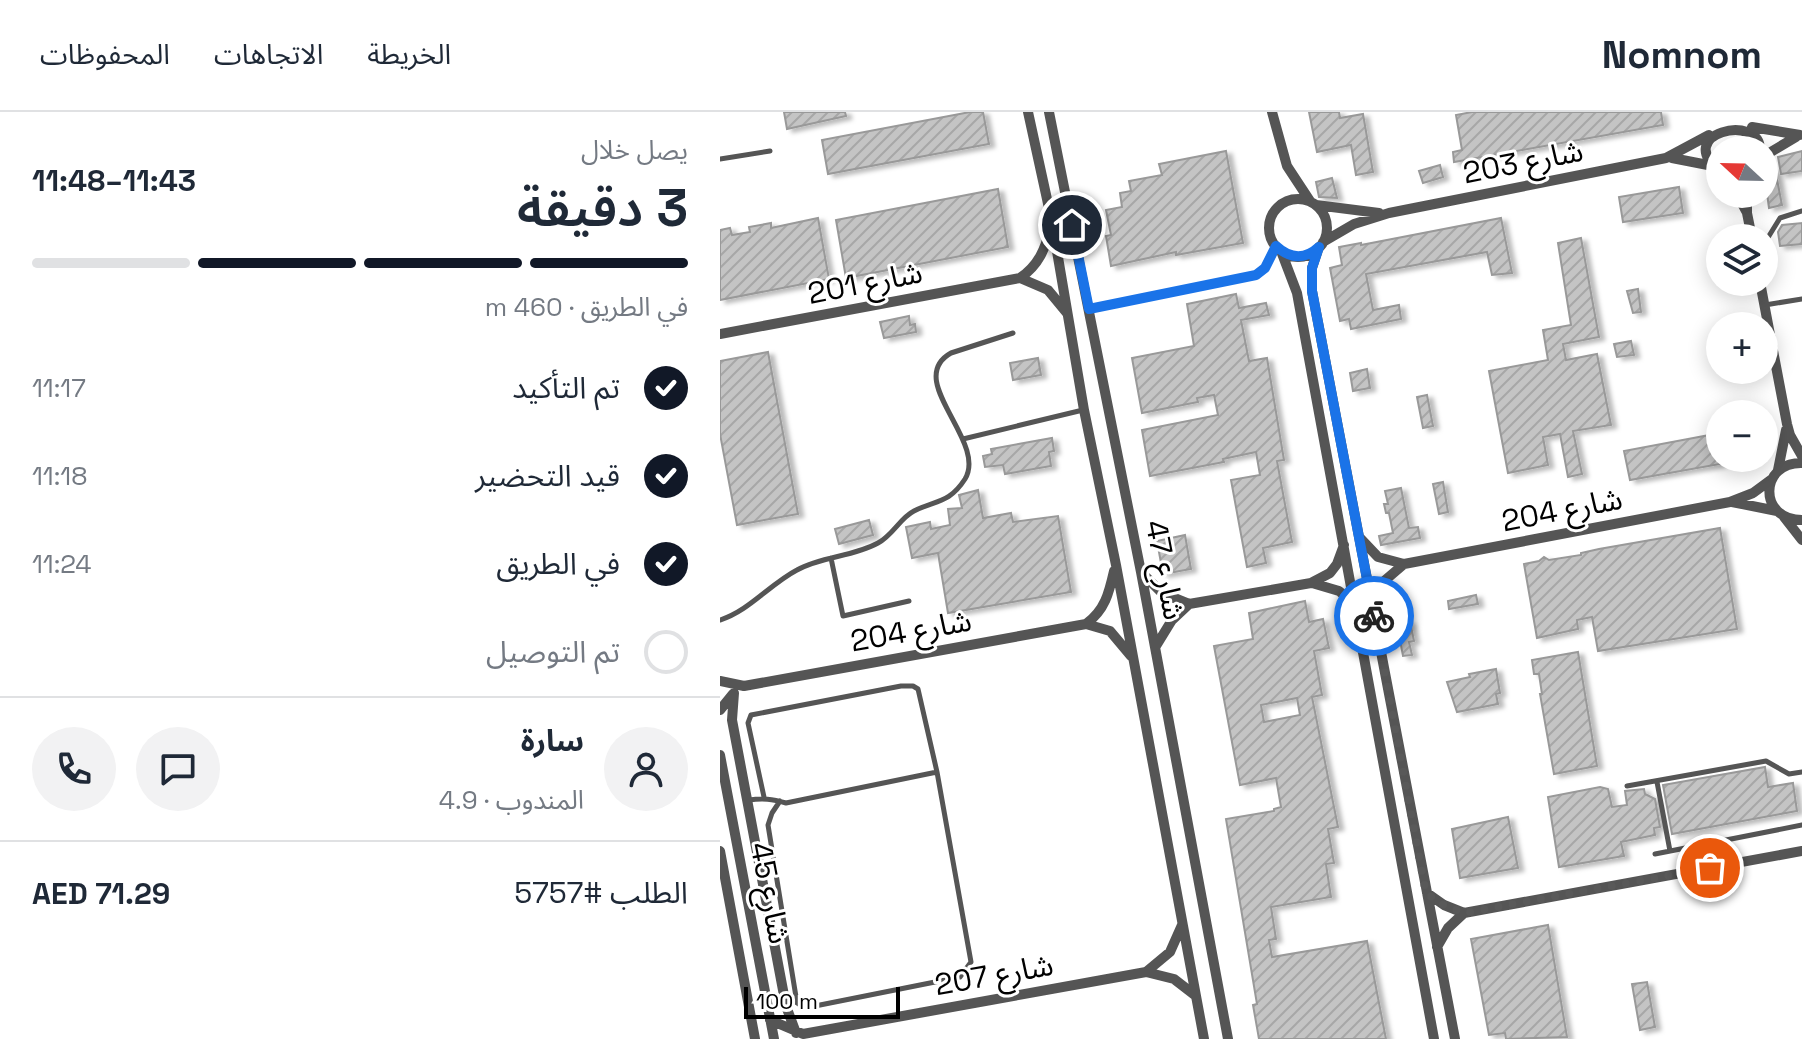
<!DOCTYPE html>
<html lang="ar">
<meta charset="utf-8">
<style>
:root{--surface:#fff;--page:#f2f2f3;--text:#1f2937;--muted:#747a83;--line:#e0e1e3;--accent:#111827}
body{margin:0;font-family:"Space Grotesk","Noto Sans Arabic",sans-serif;background:var(--page);color:var(--text);direction:rtl;height:100vh;display:flex;flex-direction:column;font-size:30px;white-space:nowrap}
*{box-sizing:border-box;margin:0}
p{font-size:26px;color:var(--muted)}
.icon{flex:none;width:44px;height:44px;fill:none;stroke:currentColor;stroke-width:2;stroke-linecap:round;stroke-linejoin:round}
.map{position:relative;flex:1;overflow:hidden;direction:ltr}
.side{display:flex;flex-direction:column;background:var(--surface);width:720px}
.side>*{flex:none}
.needle{width:52px;rotate:292deg}
.fabs{position:absolute;left:986px;top:24px;display:grid;gap:16px}
.fabs a{display:grid;place-items:center;width:72px;height:72px;border-radius:50%;background:var(--surface);box-shadow:0 4px 20px #0003;font-size:40px}
.scale{position:absolute;left:24px;bottom:20px;width:156px;box-sizing:border-box;padding-left:8px;border:4px solid #000;border-top:0;font-size:22px;line-height:28px;white-space:nowrap;color:#000;-webkit-text-stroke:6px #fff;paint-order:stroke}
.pin{position:absolute;display:grid;place-items:center;width:68px;height:68px;color:#fff;margin:-34px;border:4px solid #fff;border-radius:50%;box-shadow:0 2px 8px #0007}
.courier{position:absolute;display:grid;place-items:center;width:80px;height:80px;margin:-40px;border:6px solid #1a73e8;border-radius:50%;background:#fff;color:#222;box-shadow:0 2px 10px #0007}
.overview em{font-style:normal;font-weight:600}
.overview div{display:flex;flex-direction:column-reverse}
.overview{display:flex;align-items:center;justify-content:space-between;height:136px;padding:0 32px}
h1{font-size:52px;font-weight:600;line-height:60px}
.bar{display:grid;grid-template-columns:repeat(4,1fr);gap:12px 8px;align-content:center;height:96px;padding:0 32px}
.bar i{height:10px;border-radius:6px;background:var(--line)}
.bar .selected{background:var(--accent)}
.bar p{grid-column:span 4}
.line{display:flex;align-items:center;gap:20px;padding:0 32px;border-top:2px solid var(--line)}
.line div{flex:1}
.round{display:grid;place-items:center;flex:none;width:84px;height:84px;border-radius:42px;background:var(--page)}
ol{padding:0 32px;list-style:none}
li{display:flex;align-items:center;gap:24px;height:88px}
li p{margin-inline-start:auto}
li .icon{padding:8px;border-radius:50%;background:var(--accent);color:#fff;stroke-width:4}
li:last-child{color:var(--muted)}
li i{width:44px;height:44px;border:4px solid var(--line);border-radius:50%}
header{display:flex;align-items:center;gap:48px;box-sizing:border-box;height:112px;padding:0 40px;background:var(--surface);border-bottom:2px solid var(--line)}
header strong{font-size:38px}
nav{display:flex;gap:44px;margin-inline-start:auto;font-size:28px}
main{display:flex;flex:1;min-height:0}
.map>svg:first-child{display:block}
.building{fill:url(#building-hatch);stroke:#999;stroke-width:2;fill-rule:evenodd;filter:url(#shadow)}
.lines{fill:none;stroke-linecap:round;stroke-linejoin:round}
.service{stroke:#555;stroke-width:5}
.minor{stroke:#555;stroke-width:10}
.done{stroke:#595959;stroke-width:8;stroke-dasharray:0 14.4}
.route{stroke:#1a73e8;stroke-width:10}
.labels{text-anchor:middle;stroke-width:6;stroke-linejoin:round;paint-order:stroke}
.street-label{font-size:30px;fill:#000;stroke:#fff}
</style>
<header>
<strong>Nomnom</strong>
<nav><a>الخريطة</a><a>الاتجاهات</a><a>المحفوظات</a></nav>
</header>
<main>
<div class="map">
<svg width="1082" height="927" viewBox="0 0 1082 927">
<defs>
<pattern id="building-hatch" width="6" height="6" patternUnits="userSpaceOnUse" patternTransform="scale(2)"><rect width="6" height="6" fill="#c4c4c4"/><path d="M-1 1l2-2M0 6l6-6M5 7l2-2" fill="none" stroke="#a7a7a7"/></pattern>
<filter id="shadow"><feDropShadow dx="5.5" dy="3" stdDeviation="2" flood-color="#0004"/></filter>
</defs>
<rect width="100%" height="100%" fill="#fff"/>
<path class="building" d="M64 0H125L126 4 67 17Z
M250 0H263L269 32 108 62 102 28Z
M589 0H619L620 6 643 2 653 60 636 63 631 33 597 40Z
M752 0H941L943 13 734 50 733 40 742 38 736 3Z
M506 39 523 131 456 143V140L391 154 386 124 391 123 386 98 402 95 400 81 411 79 409 69 442 63 439 52Z
M1082 39V59L1061 62 1058 45Z
M720 53 723 65 703 71 699 59Z
M1055 57 1062 93 1049 96 1044 59Z
M612 66 617 86 599 85 596 70Z
M959 75 963 101 903 110 899 85Z
M278 77 288 135 126 166 116 108Z
M98 106 109 167 0 188V118L10 116 12 123 30 120 29 115 51 111V116Z
M781 106 792 161 772 163 767 140 646 162 653 198 679 193 681 207 631 217 629 207 620 209 610 156 622 153 619 135 641 131V133Z
M1082 111V132L1060 134 1058 120 1062 113Z
M861 126 879 225 843 232 846 248 877 242 891 313 853 319 862 362 848 365 840 322 823 325 828 353 788 361 769 259 828 248 823 218 851 213 838 131Z
M918 177 921 200 913 201 907 179Z
M516 182 519 196 546 191 549 203 521 208 529 249 547 246 564 348 557 349 572 430 543 436 546 451 527 455 511 368 540 363 536 340 503 347 504 350 430 364 422 318 498 303 494 283 477 286 478 290 422 301 412 246 474 234 467 192Z
M189 204 190 213 195 212 196 220 164 226 160 210Z
M911 229 914 243 897 245 894 232Z
M48 240 78 402 17 413 0 322V249Z
M318 246 321 263 293 268 290 251Z
M647 257 650 276 633 279 630 261Z
M707 283 713 314 703 316 697 285Z
M1000 321V352L910 368 904 339Z
M332 326 334 339 329 340 331 354 285 362 283 353 265 355 263 344 272 342 271 337Z
M723 370 728 400 719 402 713 372Z
M681 376 689 416 698 415 700 426 661 433 659 424 673 421 669 401H666L664 392H668L665 379Z
M258 378 263 406 291 401 293 410 338 404 351 480 228 501 218 441 192 446 186 415 210 410 211 417 230 413 228 397 242 396 239 383Z
M149 408 153 423 119 432 115 417Z
M1000 416 1017 517 878 539 872 505 857 508 858 517 817 526 804 452 819 449 824 445 829 448 861 443V441L879 437Z
M465 423 471 457 443 462 437 429Z
M756 483 758 492 729 497 728 489Z
M585 489 589 510 603 507 609 536 594 539 602 583 592 585 618 715 608 717 614 751 606 752 611 785 551 795 556 827 549 828 552 845 647 829 666 927H539L533 893 537 892 506 707 554 699V697L561 695 556 666 520 673 494 534 533 527 529 501ZM577 586 580 603 544 610 541 593Z
M690 509 694 529 689 530 692 543 683 544 677 512Z
M858 540 877 654 834 662 820 582H822L819 562H814L812 548Z
M776 557 780 581 776 582 778 592 737 600 727 570 750 565 749 562Z
M1045 655 1048 675 1073 671 1077 699 952 722 943 673Z
M880 675 888 677 892 695 907 693 905 679 924 677 925 682 935 687 940 715 934 716 935 723 901 730 904 744 839 755 828 685Z
M788 705 798 756 740 766 732 717Z
M828 813 847 925 786 927 785 921 769 923 751 827Z
M927 870 935 915 920 918 912 872Z"/>
<g class="lines">
<path class="service" d="M0 47 50 39
M1044 132 1060 106 1082 99
M1045 193 1082 187
M369 197 536 163 545 156 556 134
M243 327 363 298
M111 446 123 504 189 489
M0 508C29 499 50 472 77 458 102 444 133 445 158 431 173 423 180 406 194 399 215 388 229 392 245 367 268 329 183 268 231 241L293 221
M937 670 950 739
M907 674 1046 649 1069 662 1082 660
M44 685 28 611 31 603 181 574H193L198 577 217 660
M29 688C43 686 52 687 66 691L217 660 251 850 240 865 85 896 77 891 48 713 52 701 60 689
M935 742 1082 713"/>
<path class="minor" d="M308 0 332 110 364 298 396 453 484 927
M329 0 421 460 508 927
M552 0 567 54 590 89
M1032 15 1080 23
M1044 44 1076 25
M952 46 993 54
M1000 59C952 22 1040 0 1040 38
M1017 82 1026 99
M1027 82V101L1032 126
M549 116a29 29 0 1 1 58 0a29 29 0 1 1-58 0Z
M596 93 659 101
M603 130 634 112 669 101 946 46 989 23
M599 135 592 156V179L735 927
M561 139 577 181 714 927
M300 166C319 153 325 137 331 115
M1040 170 1067 312 1070 323 1082 344
M0 222 300 166 328 178 347 201
M1082 351C1039 350 1038 408 1082 408
M1058 358 1066 318
M1012 390 1057 399
M1064 405 1082 428
M640 426 658 445 684 452 1010 390 1033 381 1052 367
M424 463 442 481 469 492 591 471 610 461 617 452 624 433
M592 471 619 479 636 493
M653 495 663 470 684 452
M366 512C385 498 389 481 394 459
M436 534 452 508 469 492
M0 569 24 574 366 512 390 519 411 544
M14 581 12 608 66 894 76 921
M0 598 13 582
M0 643 54 927
M0 739 35 927
M707 781 724 793 744 801 1082 739
M717 835 728 816 744 801
M426 860 450 840 462 813
M50 908 83 922 426 860 454 867 476 884"/>
</g>
<g class="lines">
<path class="done" d="M654 504 706 781 724 793 744 801 990 756"/>
<path class="route" d="M352 113 369 197 536 163 545 156 556 134C570 147 585 148 599 135L592 156V179L654 504"/>
</g>
<g class="labels">
<g class="street-label">
<text transform="translate(803 50) rotate(-11)" y="10">شارع 203</text>
<text transform="translate(145 171) rotate(-11)" y="10">شارع 201</text>
<text transform="translate(842 398) rotate(-11)" y="10">شارع 204</text>
<text transform="translate(445 458) rotate(79)" y="10">شارع 47</text>
<text transform="translate(191 519) rotate(-10)" y="10">شارع 204</text>
<text transform="translate(50 781) rotate(79)" y="10">شارع 45</text>
<text transform="translate(274 863) rotate(-10)" y="10">شارع 207</text>
</g>
</g>
</svg>
<div class="fabs">
<a><svg class="needle" viewBox="-14 -14 28 28"><path d="M0-13l5 13h-10z" fill="#e53935"/><path d="M0 13l5-13h-10z" fill="#747a83"/></svg></a>
<a><svg class="icon" aria-label="layers" viewBox="0 0 24 24"><path d="M12 4l9 5-9 5-9-5zM3 14l9 5 9-5"/></svg></a>
<a>+</a>
<a>−</a>
</div>
<div class="scale">100 m</div>
<div class="pin" style="left:990px;top:756px;background:#ea580c"><svg class="icon" aria-label="bag" viewBox="0 0 24 24"><path d="M5 8h14l-1 12H6zM9 8a3 3 0 0 1 6 0"/></svg></div>
<div class="pin" style="left:352px;top:113px;background:#1f2937"><svg class="icon" aria-label="home" viewBox="0 0 24 24"><path d="M3 11l9-7 9 7M6 9v11h12V9"/></svg></div>
<div class="courier" style="left:654px;top:504px"><svg class="icon" aria-label="bike" viewBox="0 0 24 24"><circle cx="6" cy="16" r="4"/><circle cx="18" cy="16" r="4"/><path d="M6 16l4-8h5l3 8M10 8l3 8H6M13 5h3"/></svg></div>
</div>
<section class="side">
<div class="overview"><div><h1>3 دقيقة</h1><p>يصل خلال</p></div><em>11:43–11:48</em></div>
<div class="bar"><i class="selected"></i><i class="selected"></i><i class="selected"></i><i></i><p>في الطريق · 460 m</p></div>
<ol>
<li><svg class="icon" aria-label="check" viewBox="0 0 24 24"><path d="M5 12l5 5 9-10"/></svg>تم التأكيد<p>11:17</p></li>
<li><svg class="icon" aria-label="check" viewBox="0 0 24 24"><path d="M5 12l5 5 9-10"/></svg>قيد التحضير<p>11:18</p></li>
<li><svg class="icon" aria-label="check" viewBox="0 0 24 24"><path d="M5 12l5 5 9-10"/></svg>في الطريق<p>11:24</p></li>
<li><i></i>تم التوصيل</li>
</ol>
<div class="line" style="height:144px"><a class="round"><svg class="icon" aria-label="person" viewBox="0 0 24 24"><circle cx="12" cy="8" r="4"/><path d="M4 21q1-7 8-7t8 7"/></svg></a><div><b>سارة</b><p>المندوب · 4.9</p></div><a class="round"><svg class="icon" aria-label="chat" viewBox="0 0 24 24"><path d="M4 5h16v11H9l-5 4z"/></svg></a><a class="round"><svg class="icon" aria-label="phone" viewBox="0 0 24 24"><path d="M5 4h4l2 5-3 2q2 4 5 5l2-3 5 2v4C11 20 4 13 5 4z"/></svg></a></div>
<div class="line" style="height:104px"><div>الطلب #5757</div><b>AED 71.29</b></div>
</section>
</main>
